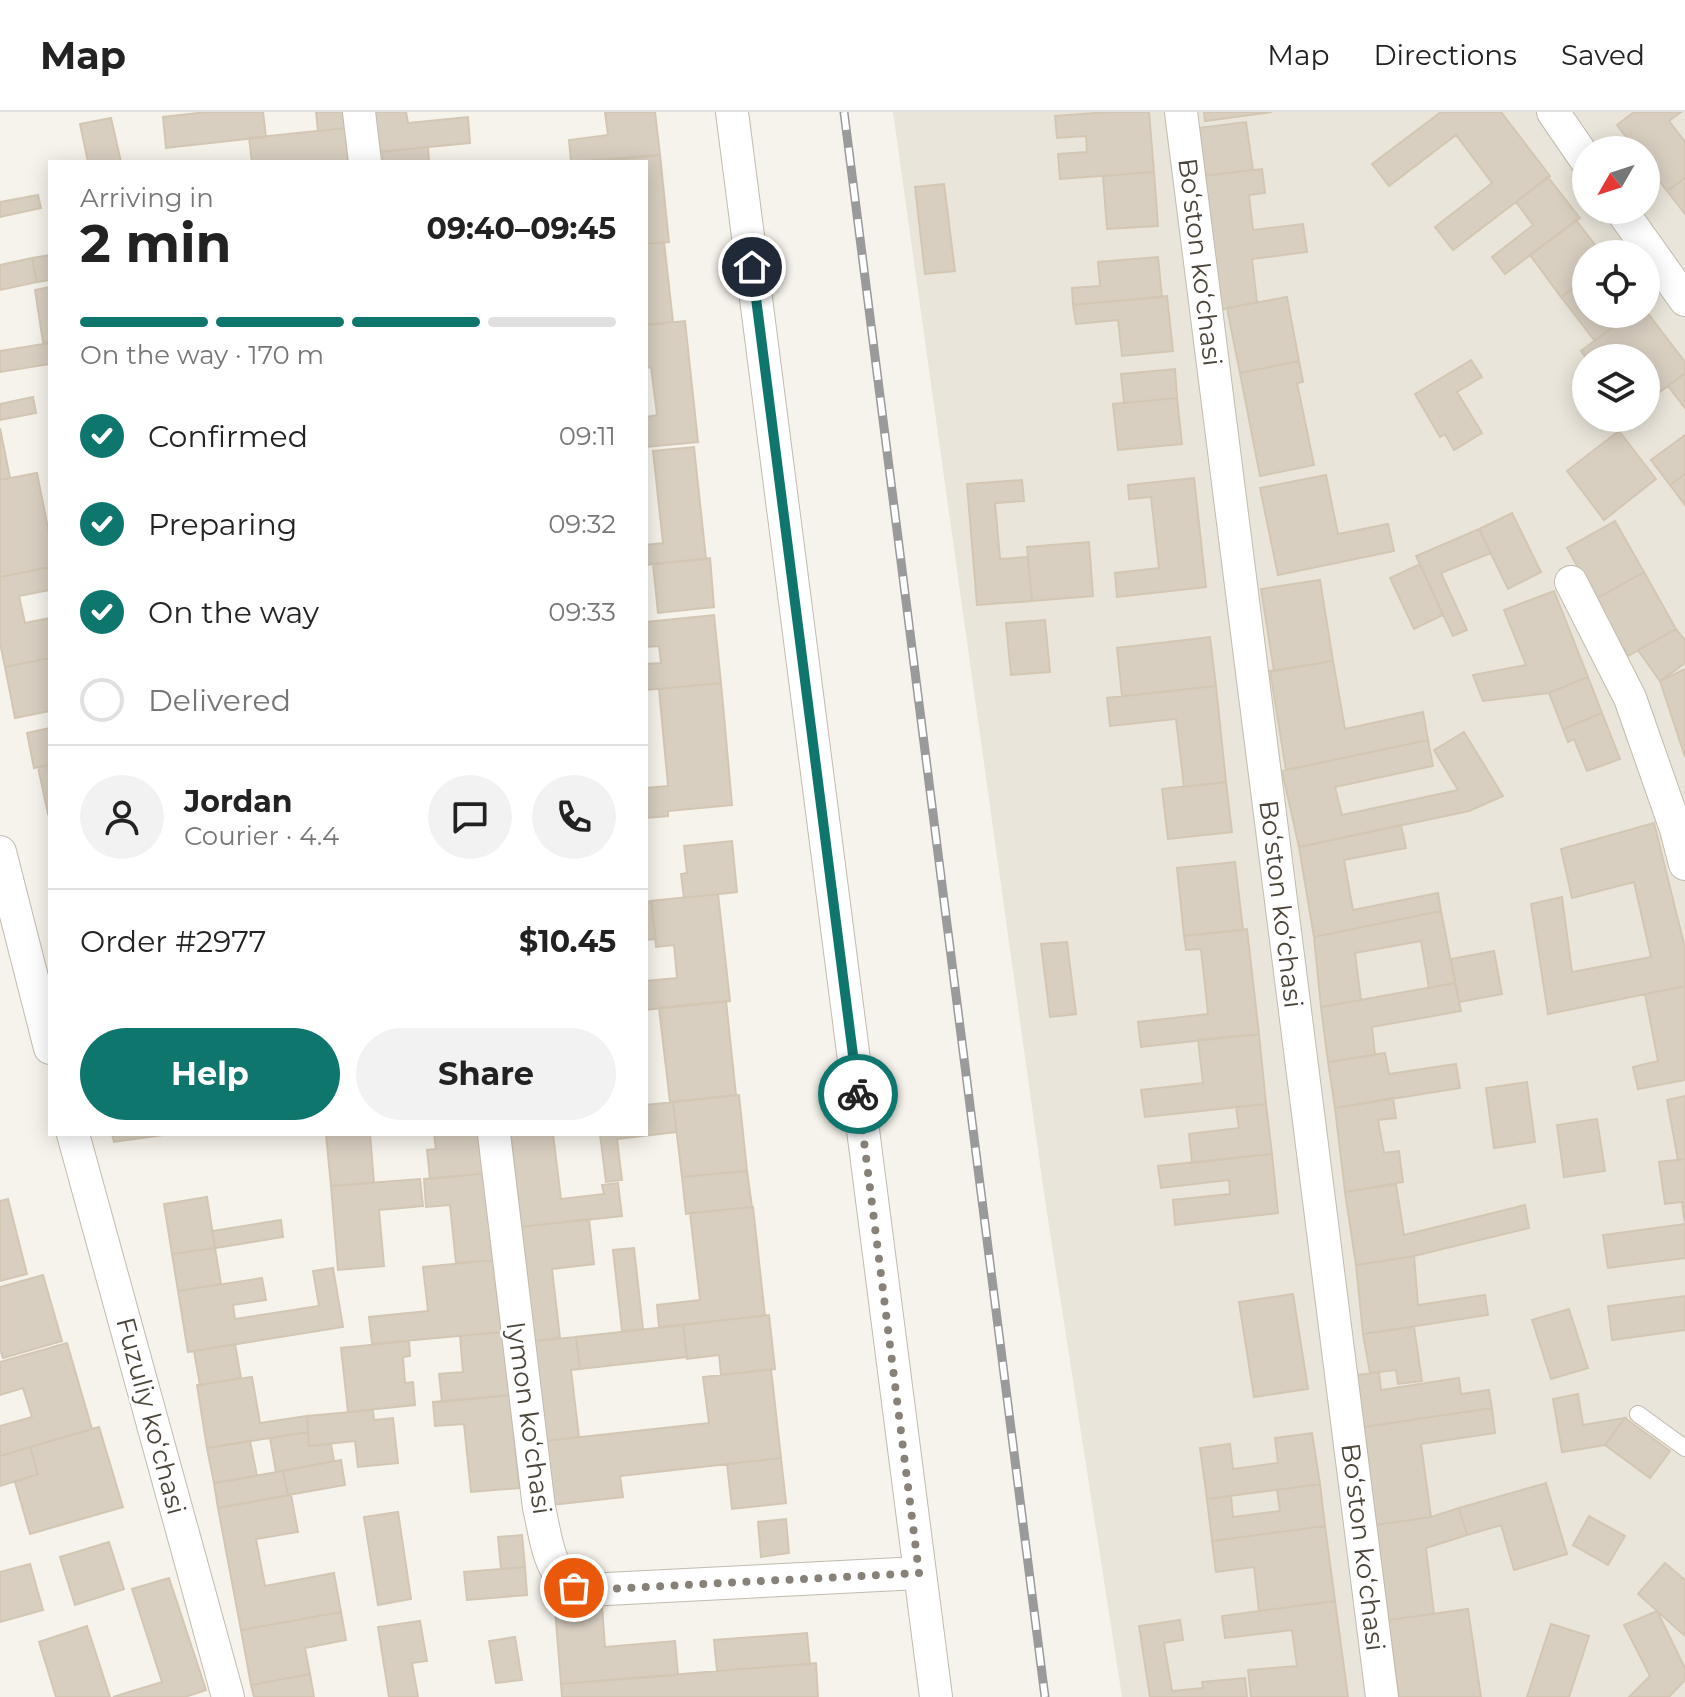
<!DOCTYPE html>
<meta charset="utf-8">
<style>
:root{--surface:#fff;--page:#f2f2f2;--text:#222;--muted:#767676;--line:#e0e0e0;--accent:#0f766e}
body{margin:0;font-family:Montserrat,sans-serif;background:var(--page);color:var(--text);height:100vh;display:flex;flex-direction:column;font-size:30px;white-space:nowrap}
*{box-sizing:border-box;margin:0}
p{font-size:26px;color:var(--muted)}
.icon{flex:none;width:44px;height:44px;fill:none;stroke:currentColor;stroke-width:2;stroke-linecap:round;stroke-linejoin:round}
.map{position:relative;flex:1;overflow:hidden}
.details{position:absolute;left:48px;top:48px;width:600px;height:976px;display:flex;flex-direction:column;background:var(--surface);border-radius:0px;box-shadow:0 4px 20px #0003}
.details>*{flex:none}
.needle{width:52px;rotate:231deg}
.fabs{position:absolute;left:1572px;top:24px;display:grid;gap:16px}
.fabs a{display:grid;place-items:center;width:88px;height:88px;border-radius:50%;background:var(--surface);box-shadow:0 4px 20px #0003;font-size:40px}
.pin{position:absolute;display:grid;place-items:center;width:68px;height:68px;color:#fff;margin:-34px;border:4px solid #fff;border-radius:50%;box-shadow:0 2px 8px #0007}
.courier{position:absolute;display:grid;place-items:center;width:80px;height:80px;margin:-40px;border:6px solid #0f766e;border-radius:50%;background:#fff;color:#222;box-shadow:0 2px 10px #0007}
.head em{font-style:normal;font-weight:700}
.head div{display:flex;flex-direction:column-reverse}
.head{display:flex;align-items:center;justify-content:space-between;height:136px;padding:0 32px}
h1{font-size:52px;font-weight:700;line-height:60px}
.bar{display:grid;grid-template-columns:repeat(4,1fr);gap:12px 8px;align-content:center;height:96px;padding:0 32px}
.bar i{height:10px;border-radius:6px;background:var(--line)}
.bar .current{background:var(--accent)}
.bar p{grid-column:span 4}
.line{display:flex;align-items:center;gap:20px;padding:0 32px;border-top:2px solid var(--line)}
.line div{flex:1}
.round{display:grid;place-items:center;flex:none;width:84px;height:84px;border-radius:42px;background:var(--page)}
ol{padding:0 32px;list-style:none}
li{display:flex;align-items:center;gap:24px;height:88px}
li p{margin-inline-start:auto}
li .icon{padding:8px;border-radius:50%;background:var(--accent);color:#fff;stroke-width:4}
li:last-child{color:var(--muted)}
li i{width:44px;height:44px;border:4px solid var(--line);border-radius:50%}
.action{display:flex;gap:16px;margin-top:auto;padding:16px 32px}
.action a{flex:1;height:92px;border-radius:48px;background:var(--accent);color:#fff;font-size:32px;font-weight:700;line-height:92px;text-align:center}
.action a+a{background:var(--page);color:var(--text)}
header{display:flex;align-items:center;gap:48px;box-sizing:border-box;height:112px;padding:0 40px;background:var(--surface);border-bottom:2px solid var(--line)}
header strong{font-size:38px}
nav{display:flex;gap:44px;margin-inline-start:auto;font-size:28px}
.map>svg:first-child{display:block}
.residential{fill:#eae5da;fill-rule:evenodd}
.building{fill:#d8cfc1;stroke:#d3c7b4;stroke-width:2}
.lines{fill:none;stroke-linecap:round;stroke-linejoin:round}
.lane-casing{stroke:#c2bbae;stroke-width:18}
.street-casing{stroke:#c2bbae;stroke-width:34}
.lane{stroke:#fff;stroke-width:16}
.street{stroke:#fff;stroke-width:32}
.rail-casing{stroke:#9a9a9a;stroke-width:9}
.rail{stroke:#fff;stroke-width:6;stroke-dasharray:18;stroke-linecap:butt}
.done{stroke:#878178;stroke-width:8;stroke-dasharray:0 14.4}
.route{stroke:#0f766e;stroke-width:10}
.labels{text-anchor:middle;stroke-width:6;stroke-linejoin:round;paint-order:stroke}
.street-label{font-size:26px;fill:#4b4439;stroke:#fff}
</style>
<header>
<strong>Map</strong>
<nav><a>Map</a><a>Directions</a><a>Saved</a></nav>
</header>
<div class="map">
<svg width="1685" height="1585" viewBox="0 0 1685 1585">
<rect width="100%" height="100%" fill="#f6f3ec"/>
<path class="residential" d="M893 0H1685V1585H1122L1045 1088ZM1586 38H1646V98H1586ZM1586 142H1646V202H1586ZM1586 246H1646V306H1586Z"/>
<path class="building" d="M207 0H263L266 25 166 36 163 5Z
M316 0H343L345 16 318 19Z
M372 0H406L408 11 468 5 470 31 376 40Z
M605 0H655L660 43 571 50 569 28 608 23Z
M1109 0H1149L1154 60 1060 67 1058 42 1087 40 1086 24 1057 26 1055 4Z
M1204 0H1272L1205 9Z
M1441 0H1501L1550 64 1453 138 1435 115 1492 71 1456 23 1389 74 1372 52Z
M1634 0H1681L1669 9 1685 30V66L1667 79 1646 51V38H1636L1617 13Z
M111 6 121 50H88L80 12Z
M1246 10 1253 58 1205 64 1198 16Z
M345 16 348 50H252L249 26Z
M428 35 429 50H383L382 40Z
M660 43 669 130 646 132V50H595Z
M1262 57 1265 81 1249 83 1253 118 1303 112 1307 140 1252 147 1257 190 1220 198 1202 64Z
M1154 60 1158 114 1107 117 1103 64Z
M1548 65 1580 106 1505 162 1492 145 1533 113 1516 90Z
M1685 66V102L1667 79Z
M944 72 955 159 925 162 915 75Z
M38 83 41 96 0 105V90Z
M1576 108 1602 142H1586V166L1561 185 1530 143Z
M664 130 673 210 646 213V132Z
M50 143V168L37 170 32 146Z
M1158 145 1162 185 1073 193 1072 176 1100 174 1098 150Z
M32 146 37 170 0 178V153Z
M1586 166V202H1630L1595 229 1561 185Z
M50 175V229L43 230 35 178Z
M1167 184 1173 239 1122 244 1118 208 1076 212 1073 193Z
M1287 185 1299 249 1240 261 1227 196Z
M1646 199 1685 250V261L1652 286 1646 279V246H1621L1614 237 1603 246H1586L1581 239 1630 202H1646Z
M685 209 698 330 646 335V305L657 303 651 255 646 256V213Z
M50 231V252L0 260V239Z
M1471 248 1482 265 1457 280 1482 321 1454 338 1445 322 1440 325 1415 282Z
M1299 249 1303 270 1297 271 1314 353 1260 364 1240 261Z
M1175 257 1177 286 1124 291 1121 262Z
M1685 261V296L1668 274Z
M33 285 36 301 0 308V292Z
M1177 286 1182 332 1118 338 1113 292Z
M0 316 10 366 0 368Z
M1619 319 1656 367 1604 408 1567 359Z
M1685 323V362L1670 373 1651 348Z
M694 335 706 447 646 453V433L663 431 653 339Z
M37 361 50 426V455L0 465V368Z
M1685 362V393L1670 373Z
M1326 363 1338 422 1388 412 1394 439 1278 463 1260 376Z
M1194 366 1206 475 1117 485 1115 461 1159 456 1151 385 1129 387 1128 373Z
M1022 368 1024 389 995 391 1000 447 1028 445 1032 489 977 493 967 372Z
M1512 401 1541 460 1508 477 1479 417Z
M1615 409 1644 460 1596 487 1567 436Z
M1479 417 1491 441 1441 461 1467 518 1453 524 1416 444Z
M1089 430 1093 484 1032 489 1027 435Z
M710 446 714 495 658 501 653 452Z
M1420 452 1443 503 1414 517 1390 466Z
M50 455V478L19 484 25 511 50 506V546L5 555 0 531V465Z
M1644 460 1676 517 1628 544 1596 487Z
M1320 468 1333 549 1274 559 1261 477Z
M1554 479 1588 565 1549 581 1483 589 1473 563 1526 553 1504 498Z
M714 503 721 571 646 578V552L661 551 659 534 646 535V510Z
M1045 508 1050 560 1011 563 1006 511Z
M1676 517 1685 528V551L1660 569 1638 538Z
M1210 525 1216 574 1122 584 1117 536Z
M50 546V599L15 606 5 555Z
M1333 549 1345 617 1423 600 1428 628 1286 658 1270 559Z
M1685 557V645L1660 569Z
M1588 565 1602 601 1563 617 1549 581Z
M721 571 732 693 668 699V704L646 706V676L668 674 659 577Z
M1216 574 1226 670 1184 675 1176 607 1110 614 1107 586Z
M1602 601 1620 647 1587 659 1574 627 1568 630 1563 617Z
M50 616V653L34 656 27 621Z
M1464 620 1503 684 1469 699 1299 735 1282 659 1428 628 1433 654 1335 675 1342 703 1458 678 1434 638Z
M50 653V701L48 702 38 655Z
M1226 670 1232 720 1168 727 1162 677Z
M1654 711 1685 836V874L1548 902 1531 792 1562 785 1572 860 1651 845 1634 770 1572 786 1561 737Z
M1401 713 1406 736 1344 748 1353 798 1438 781 1441 799 1314 825 1299 735Z
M732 729 737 780 684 786 681 762 687 761 684 734Z
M1235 750 1243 818 1184 824 1177 756Z
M718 782 730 889 646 898V869L677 866 674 833 656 835 651 789Z
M651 789 656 827 646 828V790Z
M1441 799 1455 871 1429 876 1421 829 1355 841 1361 888 1321 895 1314 825Z
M1247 817 1259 922 1141 935 1138 910 1208 902 1201 837 1186 838 1184 824Z
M1067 830 1076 902 1050 905 1041 832Z
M1494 839 1502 882 1459 890 1451 847Z
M1455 871 1461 899 1372 915 1375 943 1328 950 1321 895Z
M1685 874V968L1638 977 1633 955 1658 949 1645 882Z
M726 889 736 983 670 990 659 896Z
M1259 922 1266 992 1145 1005 1141 978 1203 971 1198 928Z
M1385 941 1389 962 1456 952 1460 976 1335 996 1328 950Z
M1527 970 1535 1030 1494 1036 1486 976Z
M739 983 747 1059 682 1065 673 990Z
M1685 984V1047L1678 1048 1667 988Z
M1393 986 1396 1006 1378 1008 1384 1041 1399 1039 1403 1070 1345 1080 1335 996Z
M673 990 676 1020 617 1027 622 1068 606 1070 600 1022H646V993Z
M1266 992 1272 1042 1192 1051 1189 1022 1239 1016 1236 995Z
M1597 1007 1605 1059 1564 1065 1557 1013Z
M112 1022H170L114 1030Z
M326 1022H370L374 1071 331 1074Z
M434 1022H482L486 1061 430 1067 427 1038 436 1037Z
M511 1022H553L561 1087 604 1082 602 1073 618 1071 622 1104 521 1115Z
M1272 1042 1278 1101 1175 1113 1173 1088 1230 1082 1229 1068 1161 1076 1158 1054Z
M1685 1047V1106H1684L1682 1090 1665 1092 1659 1050Z
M747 1059 752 1095 686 1102 682 1065Z
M489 1061 497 1148 456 1151 450 1093 426 1095 424 1067Z
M420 1067 423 1094 379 1098 384 1154 338 1158 331 1074Z
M1396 1072 1404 1123 1525 1093 1529 1116 1414 1144 1356 1153 1345 1080Z
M207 1085 215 1136 172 1142 164 1092Z
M8 1087 27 1162 0 1169V1089Z
M753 1095 765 1204 659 1215 657 1193 700 1188 690 1101Z
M1684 1106H1685V1146L1608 1156 1603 1123 1685 1112Z
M589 1107 594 1152 552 1157 560 1226 534 1229 521 1115Z
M281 1108 283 1125 215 1136 212 1119Z
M215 1136 221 1172 178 1179 172 1142Z
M634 1136 643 1217 622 1219 613 1138Z
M1414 1144 1418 1193 1485 1183 1488 1203 1363 1222 1356 1153Z
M494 1148 501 1220 372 1232 369 1205 428 1199 423 1155Z
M333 1156 343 1215 188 1240 178 1179 262 1166 266 1188 233 1193 235 1207 319 1194 313 1159Z
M43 1163 62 1229 3 1246 0 1237V1175Z
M1293 1182 1308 1277 1254 1285 1239 1190Z
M1685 1184V1218L1612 1228 1608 1194Z
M1569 1197 1588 1256 1551 1267 1532 1208Z
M769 1203 775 1257 721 1263 719 1243 687 1247 683 1213Z
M683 1213 687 1245 580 1257 576 1225Z
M1414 1215 1422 1269 1398 1272 1396 1258 1370 1261 1363 1222Z
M505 1220 512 1283 442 1290 439 1262 463 1260 460 1224Z
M576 1225 580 1257 571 1258 579 1325 545 1329 534 1229Z
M409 1229 410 1244 403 1245 405 1271 413 1270 415 1293 348 1300 341 1236Z
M67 1231 92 1317 0 1344V1314L32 1305 23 1276 0 1283V1250Z
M235 1232 241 1266 200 1273 194 1239Z
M771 1257 781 1346 620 1364 623 1385 552 1393 545 1329 709 1311 703 1265Z
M1379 1260 1381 1278 1459 1266 1461 1282 1489 1278 1492 1296 1364 1315 1357 1263Z
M252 1265 260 1311 307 1304 308 1320 207 1336 197 1273Z
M1578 1282 1583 1313 1625 1306 1605 1333 1562 1340 1553 1287Z
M510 1283 519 1376 471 1380 464 1312 435 1314 433 1290Z
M1492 1296 1495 1321 1421 1332 1431 1405 1376 1413 1364 1315Z
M373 1298 374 1308 393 1306 398 1351 358 1355 355 1329 309 1334 307 1304Z
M1625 1306 1670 1339 1650 1366 1605 1333Z
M99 1315 123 1395 30 1422 15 1370 38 1362 30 1335Z
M308 1320 309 1334 331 1332 334 1349 276 1360 270 1326Z
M1312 1321 1320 1372 1207 1387 1200 1336 1230 1332 1233 1357 1278 1351 1275 1326Z
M250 1329 257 1364 214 1371 207 1336Z
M30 1335 38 1362 0 1374V1344Z
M781 1346 786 1391 732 1397 727 1352Z
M341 1348 345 1373 288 1383 283 1359Z
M283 1359 288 1383 218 1396 214 1371Z
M1546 1371 1567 1442 1514 1458 1501 1413 1467 1423 1459 1396Z
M1320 1372 1325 1414 1212 1429 1207 1387 1231 1384 1233 1405 1280 1399 1277 1378Z
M291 1383 298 1420 256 1427 265 1474 334 1461 341 1500 241 1518 218 1396Z
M1459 1396 1467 1423 1426 1436 1434 1502 1388 1508 1376 1413 1431 1405Z
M398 1400 411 1487 378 1493 364 1405Z
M1589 1404 1625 1424 1608 1453 1573 1433Z
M786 1407 789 1441 761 1445 758 1410Z
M1325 1414 1335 1489 1259 1499 1254 1455 1216 1460 1212 1429Z
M522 1423 525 1455 501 1457 498 1425Z
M109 1430 124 1477 75 1493 60 1445Z
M1665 1451 1685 1468V1524L1638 1482Z
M30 1452 43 1498 0 1510V1460Z
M525 1455 527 1483 467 1488 464 1460Z
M169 1466 206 1578 185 1585H113L162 1570 132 1477Z
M1335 1489 1348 1585H1251L1248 1558 1297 1554 1292 1518 1225 1526 1222 1504Z
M602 1494 605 1535 675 1529 678 1563 561 1572 555 1497Z
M1468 1497 1481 1585H1399L1388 1508Z
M1657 1499 1685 1556V1568L1669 1585H1629L1650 1564 1624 1513Z
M341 1500 346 1528 305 1536 310 1562 251 1573 241 1518Z
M1180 1508 1183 1528 1164 1531 1172 1579 1203 1576 1202 1570 1245 1566 1247 1585H1150L1139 1514Z
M420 1509 427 1549 412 1551 418 1585H389L378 1515Z
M1551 1512 1589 1524 1569 1585H1527Z
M87 1514 110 1585H56L39 1530Z
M807 1521 810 1552 717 1559 714 1528Z
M515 1525 522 1568 496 1571 489 1529Z
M816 1551 818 1585H562L561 1572Z
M310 1562 314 1585H254L251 1573Z"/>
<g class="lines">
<g class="lane-casing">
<path id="lane" d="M1638 1302 1685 1336"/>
</g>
<g class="street-casing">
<path id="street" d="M359 0 365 50
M732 0 936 1585
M1181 0 1382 1585
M1553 0 1586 48
M1621 98 1685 188
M1571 470 1630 586 1676 717 1685 752
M0 740 50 936
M73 1022 228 1585
M494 1022 539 1396C547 1427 548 1473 587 1478L919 1461"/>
</g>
<use href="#lane" class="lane"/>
<use href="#street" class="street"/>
<g class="rail-casing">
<path id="rail" d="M844 0 1045 1585"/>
</g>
<use href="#rail" class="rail"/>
</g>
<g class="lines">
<path class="done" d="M574 1476 587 1478 919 1461 858 982"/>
<path class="route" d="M752 155 858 982"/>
</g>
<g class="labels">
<g class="street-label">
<text transform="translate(1200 150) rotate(83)" y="9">Boʻston koʻchasi</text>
<text transform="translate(1281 792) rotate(83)" y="9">Boʻston koʻchasi</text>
<text transform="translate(151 1304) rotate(75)" y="9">Fuzuliy koʻchasi</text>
<text transform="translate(529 1306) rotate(82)" y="9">Iymon koʻchasi</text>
<text transform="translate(1363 1435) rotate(83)" y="9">Boʻston koʻchasi</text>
</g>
</g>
</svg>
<div class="fabs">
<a><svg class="needle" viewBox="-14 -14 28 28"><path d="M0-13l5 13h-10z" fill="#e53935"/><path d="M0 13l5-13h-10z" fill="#767676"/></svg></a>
<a><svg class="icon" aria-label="locate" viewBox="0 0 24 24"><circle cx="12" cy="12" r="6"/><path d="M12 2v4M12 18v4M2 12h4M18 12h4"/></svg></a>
<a><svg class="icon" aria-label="layers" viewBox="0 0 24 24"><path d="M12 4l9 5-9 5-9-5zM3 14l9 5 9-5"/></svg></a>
</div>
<div class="pin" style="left:574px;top:1476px;background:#ea580c"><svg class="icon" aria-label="bag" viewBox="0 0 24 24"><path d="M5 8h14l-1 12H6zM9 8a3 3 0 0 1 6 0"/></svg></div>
<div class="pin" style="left:752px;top:155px;background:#1f2937"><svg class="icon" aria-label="home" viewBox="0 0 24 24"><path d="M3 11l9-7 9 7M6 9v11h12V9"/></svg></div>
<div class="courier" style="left:858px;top:982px"><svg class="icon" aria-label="bike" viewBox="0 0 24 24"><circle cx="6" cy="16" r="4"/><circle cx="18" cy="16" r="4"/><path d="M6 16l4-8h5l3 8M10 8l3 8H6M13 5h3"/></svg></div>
<section class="details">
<div class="head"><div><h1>2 min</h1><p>Arriving in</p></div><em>09:40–09:45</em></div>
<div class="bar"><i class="current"></i><i class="current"></i><i class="current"></i><i></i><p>On the way · 170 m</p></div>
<ol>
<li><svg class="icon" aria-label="check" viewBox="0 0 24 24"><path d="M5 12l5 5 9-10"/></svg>Confirmed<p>09:11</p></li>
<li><svg class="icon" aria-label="check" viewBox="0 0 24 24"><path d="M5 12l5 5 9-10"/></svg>Preparing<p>09:32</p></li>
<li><svg class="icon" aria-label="check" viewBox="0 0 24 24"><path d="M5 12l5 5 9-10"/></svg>On the way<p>09:33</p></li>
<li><i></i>Delivered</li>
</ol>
<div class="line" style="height:144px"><a class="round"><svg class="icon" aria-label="person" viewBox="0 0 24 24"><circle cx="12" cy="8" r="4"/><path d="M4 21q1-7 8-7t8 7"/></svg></a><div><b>Jordan</b><p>Courier · 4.4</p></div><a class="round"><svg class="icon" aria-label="chat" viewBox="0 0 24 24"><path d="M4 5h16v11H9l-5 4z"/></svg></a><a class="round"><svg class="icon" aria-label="phone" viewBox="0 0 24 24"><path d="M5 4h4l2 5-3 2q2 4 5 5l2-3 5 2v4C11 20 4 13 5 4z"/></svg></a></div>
<div class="line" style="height:104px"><div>Order #2977</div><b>$10.45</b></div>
<div class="action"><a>Help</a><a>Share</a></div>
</section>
</div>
